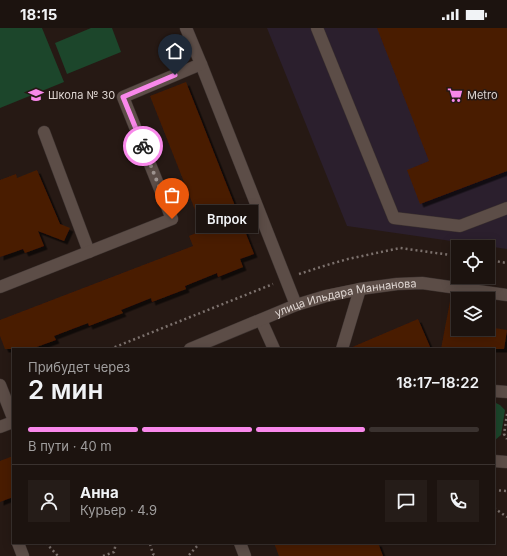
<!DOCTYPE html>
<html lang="ru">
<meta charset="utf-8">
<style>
:root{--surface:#1c130f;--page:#251c18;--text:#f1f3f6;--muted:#a09e9e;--line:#3a322f;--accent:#f888ea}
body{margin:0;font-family:Inter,sans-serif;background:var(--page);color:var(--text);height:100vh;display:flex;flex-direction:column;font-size:15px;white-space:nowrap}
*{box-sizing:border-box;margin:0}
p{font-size:13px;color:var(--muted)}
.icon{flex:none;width:22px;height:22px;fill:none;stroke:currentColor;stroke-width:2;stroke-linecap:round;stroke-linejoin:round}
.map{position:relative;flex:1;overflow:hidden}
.panel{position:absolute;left:12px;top:320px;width:483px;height:196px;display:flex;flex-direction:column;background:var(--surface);border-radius:0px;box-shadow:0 2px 10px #0003,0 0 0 1px var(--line)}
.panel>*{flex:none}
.buttons{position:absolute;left:451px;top:212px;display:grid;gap:8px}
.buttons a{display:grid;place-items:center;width:44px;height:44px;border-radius:0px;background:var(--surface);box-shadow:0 2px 10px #0003,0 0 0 1px var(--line);font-size:20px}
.pin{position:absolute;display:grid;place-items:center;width:34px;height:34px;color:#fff;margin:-41px -17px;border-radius:50% 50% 50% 0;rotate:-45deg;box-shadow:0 0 4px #0007}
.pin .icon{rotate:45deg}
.courier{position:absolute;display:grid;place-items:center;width:40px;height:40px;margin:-20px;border:3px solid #f888ea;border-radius:50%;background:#fff;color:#222;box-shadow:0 1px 5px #0007}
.bubble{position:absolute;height:28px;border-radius:0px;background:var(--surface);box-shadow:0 2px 10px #0003,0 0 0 1px var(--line);font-size:13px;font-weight:600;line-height:28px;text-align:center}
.summary em{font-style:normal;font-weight:600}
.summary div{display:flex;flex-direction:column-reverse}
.summary{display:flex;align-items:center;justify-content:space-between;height:68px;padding:0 16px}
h1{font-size:26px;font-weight:600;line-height:30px}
.bar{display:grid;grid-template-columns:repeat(4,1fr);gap:6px 4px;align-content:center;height:48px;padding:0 16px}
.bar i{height:5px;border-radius:3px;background:var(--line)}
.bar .selected{background:var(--accent)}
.bar p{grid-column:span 4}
.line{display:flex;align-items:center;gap:10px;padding:0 16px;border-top:1px solid var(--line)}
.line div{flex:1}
.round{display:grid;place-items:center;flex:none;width:42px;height:42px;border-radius:0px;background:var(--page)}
.status{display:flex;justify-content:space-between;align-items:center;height:28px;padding:0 20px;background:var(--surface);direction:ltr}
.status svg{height:11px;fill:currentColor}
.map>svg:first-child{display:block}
.commercial{fill:#2b1f2d}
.green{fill:#1c462b}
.building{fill:#4a1b05;filter:url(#shadow)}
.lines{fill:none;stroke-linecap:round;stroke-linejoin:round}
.minor-casing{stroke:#3d3330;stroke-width:13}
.path{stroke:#7c716d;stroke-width:2.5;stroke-dasharray:2 3;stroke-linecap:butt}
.minor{stroke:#5c4d47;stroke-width:12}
.done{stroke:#9e938f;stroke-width:4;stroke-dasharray:0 7.2}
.route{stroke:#f888ea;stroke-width:5}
.labels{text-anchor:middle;stroke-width:3;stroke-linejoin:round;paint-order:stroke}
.poi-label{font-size:11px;fill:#ded5d1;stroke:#261914;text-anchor:start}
.street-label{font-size:11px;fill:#ded5d1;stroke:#261914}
</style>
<div class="status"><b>18:15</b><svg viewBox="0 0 49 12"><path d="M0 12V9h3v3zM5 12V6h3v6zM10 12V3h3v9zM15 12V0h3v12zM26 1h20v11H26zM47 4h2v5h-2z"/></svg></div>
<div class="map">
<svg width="507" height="528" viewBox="0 0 507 528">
<defs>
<filter id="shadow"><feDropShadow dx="3.5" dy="3.5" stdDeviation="0" flood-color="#0009"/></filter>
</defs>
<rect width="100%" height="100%" fill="#261914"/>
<path class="commercial" d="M267 0H507V221L347 198Z"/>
<path class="green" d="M0 0H42L64 54 0 80Z
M91 0H112L121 24 67 46 55 15Z
M494 374 500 377 505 382 501 407 494 413Z"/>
<path class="building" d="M377 0H507V143L420 176 407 142 429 133Z
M186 54 254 226 240 231 243 239 218 249 217 245 185 258 186 261 152 274 151 270 121 282 123 285 89 298 88 295 54 308 56 312 31 321H5L0 308V292L193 218 189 208 203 202 150 68Z
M37 142 60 196 70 200 64 213 38 203 44 218 25 225 23 221 0 229V152L16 146 17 150Z
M451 268 458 269V301H488V299L507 302 504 321H441Z
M418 291 431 321H350V320Z
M13 428V469L0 474V433Z
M274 515H378L383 528H279Z"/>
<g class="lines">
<g class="minor-casing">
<g id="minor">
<path d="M317 0 394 190 460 198 507 180"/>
<path d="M201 36 296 277"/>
<path d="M44 104 89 224"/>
<path d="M0 259 172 191 123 69 201 36 186 0"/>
<path d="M261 292 274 321"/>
<path id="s1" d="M190 321 296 277 326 268 360 261 397 256 422 255 507 267"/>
<path d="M342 321 360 261"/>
<path d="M0 357 13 390"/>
<path d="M494 363 507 364"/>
<path d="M0 399 13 394"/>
<path d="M494 433 506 434"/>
<path d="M18 515 23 528"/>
<path d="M240 515 245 528"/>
</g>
</g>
<path class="path" d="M488 232 507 235
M299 246 327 237 348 231 400 220 458 228
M110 321 273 256
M507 386 504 406 507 411
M494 462 507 463
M494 480 507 489
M46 515 58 528
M150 516 153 526 156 528
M189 527 198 517V515
M103 528 114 524 116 515"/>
<use href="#minor" class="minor"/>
</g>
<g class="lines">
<path class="done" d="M143 118 172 191"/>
<path class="route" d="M143 118 123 69 175 47"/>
</g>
<defs>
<g id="school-bare" transform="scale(1.2)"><path d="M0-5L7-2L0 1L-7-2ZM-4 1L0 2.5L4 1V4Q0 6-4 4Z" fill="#f888ea" stroke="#261914" stroke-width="2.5" paint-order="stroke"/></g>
<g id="supermarket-bare" transform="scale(1.2)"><path d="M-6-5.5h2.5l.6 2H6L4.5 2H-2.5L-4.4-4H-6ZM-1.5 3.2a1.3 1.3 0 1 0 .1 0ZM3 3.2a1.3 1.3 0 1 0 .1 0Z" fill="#f888ea" stroke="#261914" stroke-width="2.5" paint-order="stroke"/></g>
</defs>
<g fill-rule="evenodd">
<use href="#school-bare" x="36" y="67"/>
<use href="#supermarket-bare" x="455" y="67"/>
</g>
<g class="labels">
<g class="poi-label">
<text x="48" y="71">Школа № 30</text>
<text x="467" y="71">Metro</text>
</g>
<g class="street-label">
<text dy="4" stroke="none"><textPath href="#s1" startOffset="165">улица Ильдара Маннанова</textPath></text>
</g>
</g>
</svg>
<div class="buttons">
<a><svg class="icon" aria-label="locate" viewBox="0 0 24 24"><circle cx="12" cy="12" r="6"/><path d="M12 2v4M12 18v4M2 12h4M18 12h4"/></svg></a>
<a><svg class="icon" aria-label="layers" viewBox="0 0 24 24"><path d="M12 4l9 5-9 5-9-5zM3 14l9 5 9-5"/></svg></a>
</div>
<div class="pin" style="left:172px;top:191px;background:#ea580c"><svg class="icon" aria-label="bag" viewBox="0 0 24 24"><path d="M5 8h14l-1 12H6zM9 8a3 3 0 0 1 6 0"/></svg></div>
<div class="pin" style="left:175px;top:47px;background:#1f2937"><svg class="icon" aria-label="home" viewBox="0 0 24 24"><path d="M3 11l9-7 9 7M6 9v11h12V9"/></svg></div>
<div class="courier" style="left:143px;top:118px"><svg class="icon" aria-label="bike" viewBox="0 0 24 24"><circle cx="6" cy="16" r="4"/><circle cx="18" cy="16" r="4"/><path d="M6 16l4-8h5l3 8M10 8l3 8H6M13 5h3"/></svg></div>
<div class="bubble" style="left:196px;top:177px;width:62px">Впрок</div>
<section class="panel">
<div class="summary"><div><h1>2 мин</h1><p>Прибудет через</p></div><em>18:17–18:22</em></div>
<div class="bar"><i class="selected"></i><i class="selected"></i><i class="selected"></i><i></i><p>В пути · 40 m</p></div>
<div class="line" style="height:72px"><a class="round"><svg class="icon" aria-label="person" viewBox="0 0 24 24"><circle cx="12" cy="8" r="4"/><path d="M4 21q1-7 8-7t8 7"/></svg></a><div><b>Анна</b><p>Курьер · 4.9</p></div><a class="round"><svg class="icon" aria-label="chat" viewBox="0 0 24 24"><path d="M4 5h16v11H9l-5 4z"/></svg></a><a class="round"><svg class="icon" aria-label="phone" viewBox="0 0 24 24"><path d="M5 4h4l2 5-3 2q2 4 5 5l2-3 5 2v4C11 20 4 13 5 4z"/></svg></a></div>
</section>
</div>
